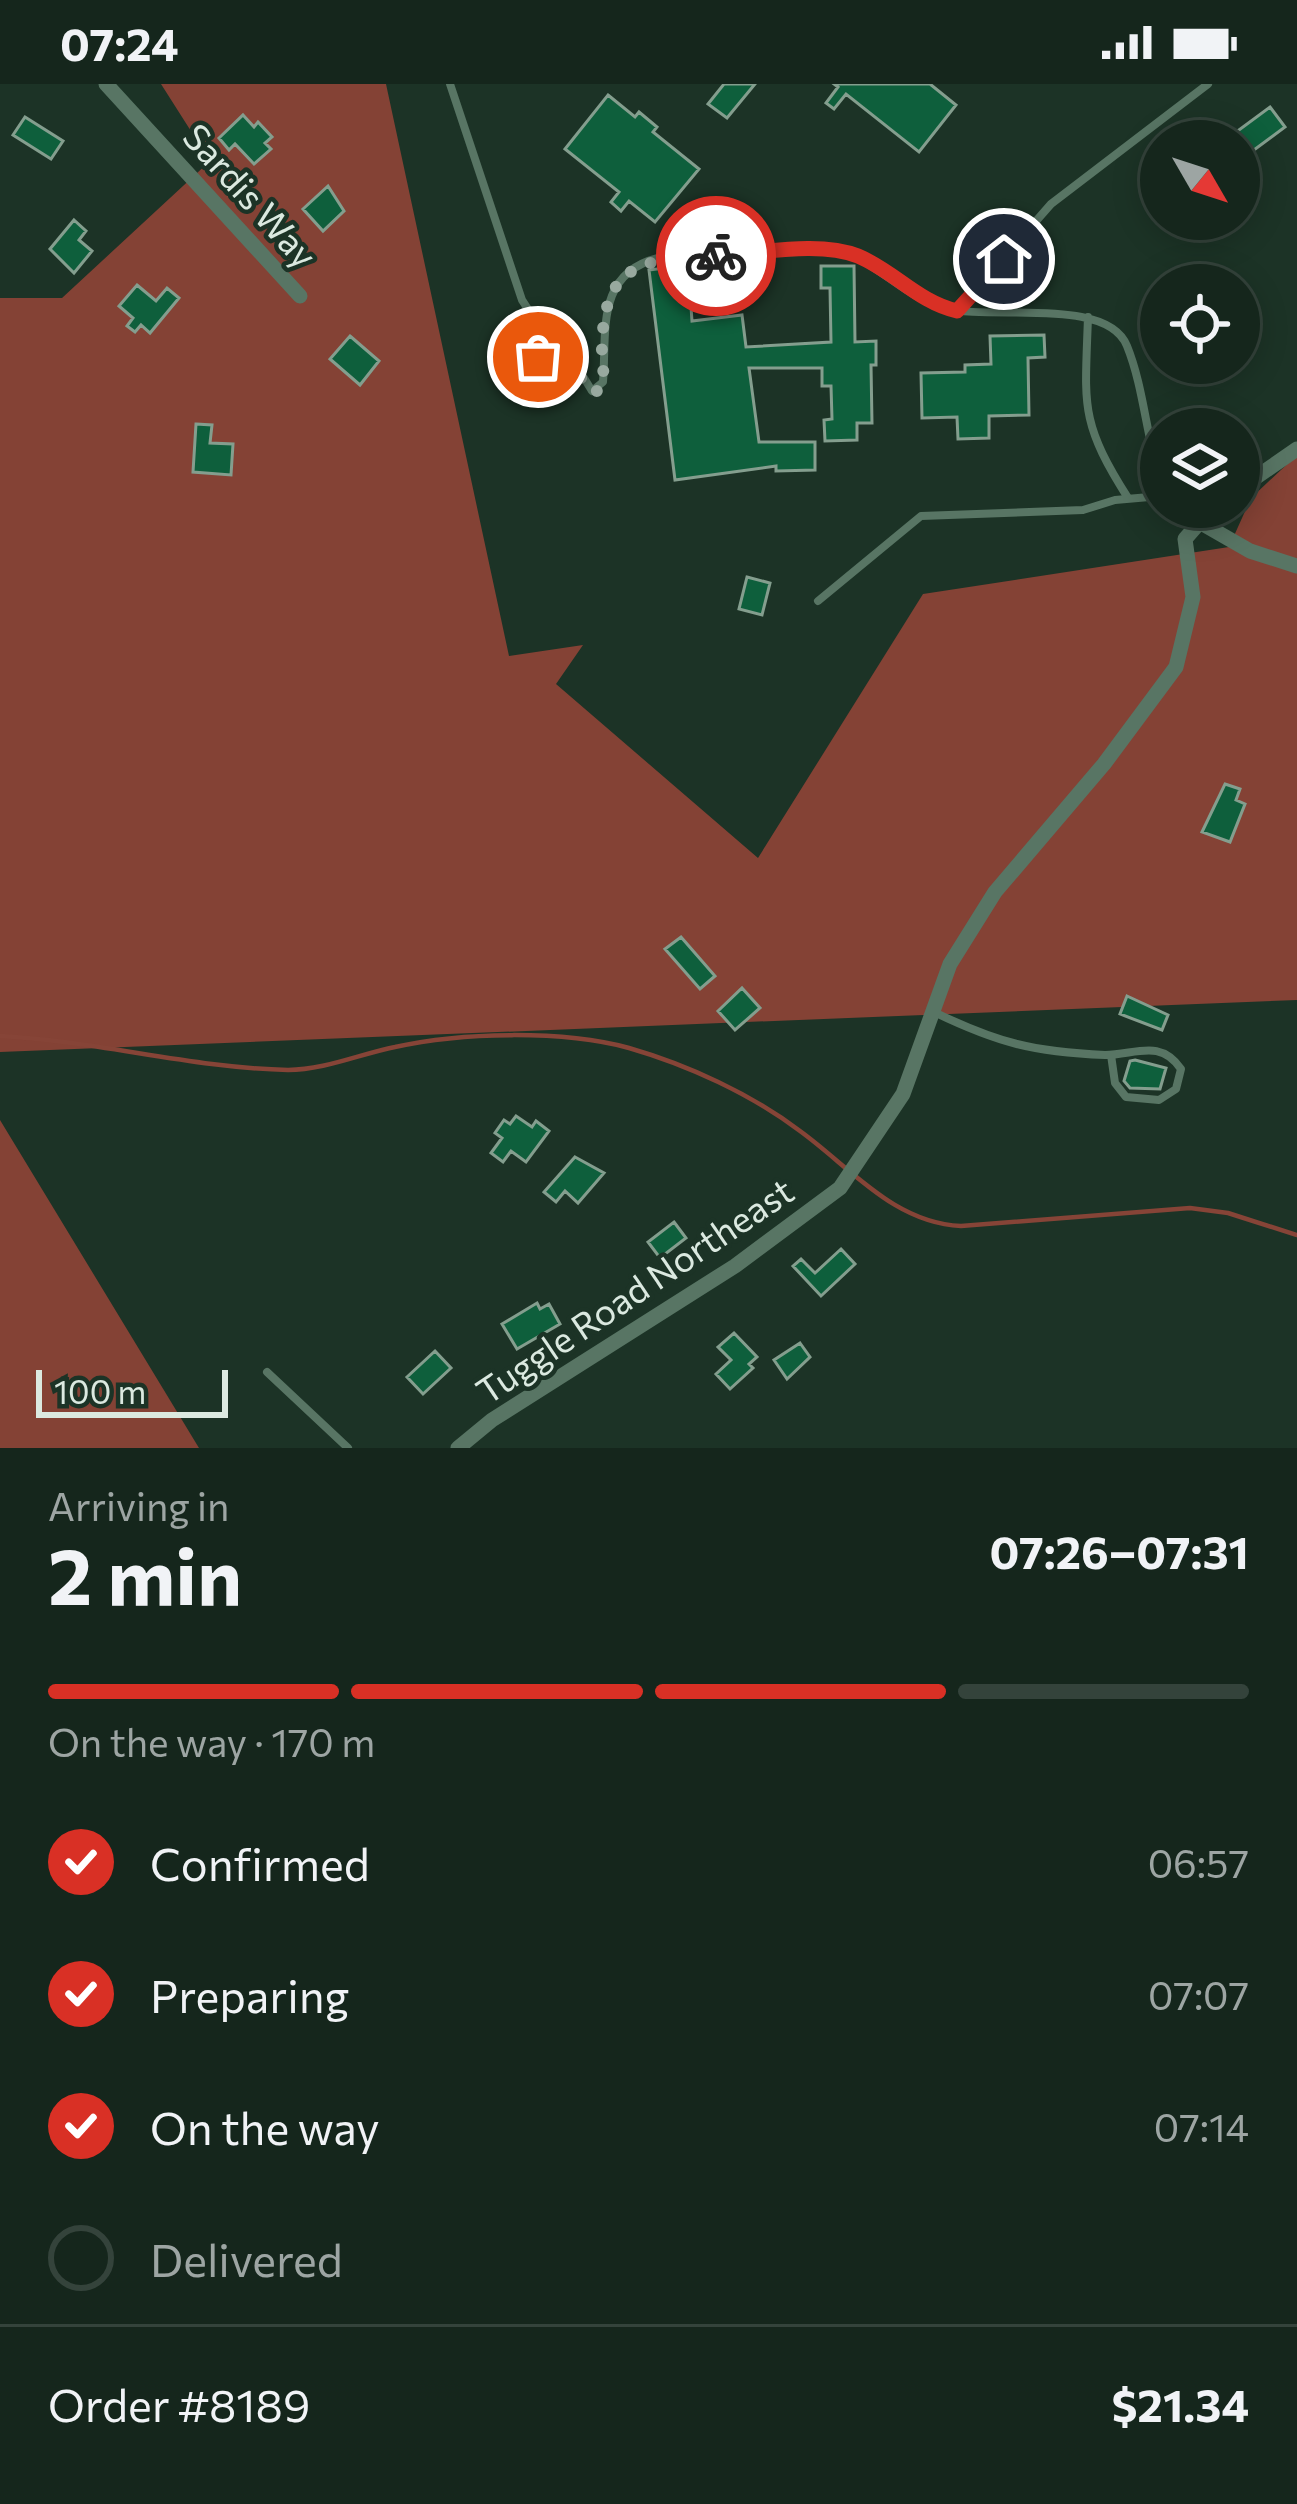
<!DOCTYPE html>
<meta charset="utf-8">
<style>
:root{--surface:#15261c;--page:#1e2e25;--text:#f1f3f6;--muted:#9da5a3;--line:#34433b;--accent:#d93025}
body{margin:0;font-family:Commissioner,sans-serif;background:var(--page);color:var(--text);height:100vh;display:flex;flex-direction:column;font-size:45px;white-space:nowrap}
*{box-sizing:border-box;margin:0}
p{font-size:39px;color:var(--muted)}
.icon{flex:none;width:66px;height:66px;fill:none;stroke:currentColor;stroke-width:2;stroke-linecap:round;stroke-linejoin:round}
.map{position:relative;height:1364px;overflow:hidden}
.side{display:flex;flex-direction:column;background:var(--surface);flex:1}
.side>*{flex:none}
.needle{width:78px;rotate:129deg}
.controls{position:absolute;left:1140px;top:36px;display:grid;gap:24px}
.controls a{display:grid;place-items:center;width:120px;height:120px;border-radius:50%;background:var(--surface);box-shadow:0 6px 30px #0003,0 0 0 3px var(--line);font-size:60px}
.scale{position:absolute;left:36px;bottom:30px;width:192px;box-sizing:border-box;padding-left:12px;border:6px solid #dbe9e0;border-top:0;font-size:33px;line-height:42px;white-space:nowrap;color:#dbe9e0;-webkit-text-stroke:9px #1c3326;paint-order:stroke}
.pin{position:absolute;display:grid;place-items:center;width:102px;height:102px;color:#fff;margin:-51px;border:6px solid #fff;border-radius:50%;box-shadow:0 3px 12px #0007}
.courier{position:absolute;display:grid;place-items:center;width:120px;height:120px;margin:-60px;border:9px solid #d93025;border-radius:50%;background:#fff;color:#222;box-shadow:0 3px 15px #0007}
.summary em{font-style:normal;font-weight:700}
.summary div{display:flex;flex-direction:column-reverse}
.summary{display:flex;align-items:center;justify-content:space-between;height:204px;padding:0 48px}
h1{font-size:78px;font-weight:700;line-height:90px}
.bar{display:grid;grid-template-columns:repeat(4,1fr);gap:18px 12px;align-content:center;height:144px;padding:0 48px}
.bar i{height:15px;border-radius:9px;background:var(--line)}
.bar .selected{background:var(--accent)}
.bar p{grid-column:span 4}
.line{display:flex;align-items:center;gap:30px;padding:0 48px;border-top:3px solid var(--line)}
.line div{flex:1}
ol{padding:0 48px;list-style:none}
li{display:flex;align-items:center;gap:36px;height:132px}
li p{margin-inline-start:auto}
li .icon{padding:12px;border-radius:50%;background:var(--accent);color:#fff;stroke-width:4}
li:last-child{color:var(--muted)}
li i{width:66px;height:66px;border:6px solid var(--line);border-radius:50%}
.status{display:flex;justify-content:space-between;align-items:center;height:84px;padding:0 60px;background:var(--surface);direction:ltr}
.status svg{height:33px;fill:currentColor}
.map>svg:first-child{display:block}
.forest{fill:#844235}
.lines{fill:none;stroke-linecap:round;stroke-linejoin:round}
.stream{stroke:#864437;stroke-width:4.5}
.building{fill:#0e5f3c;stroke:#849e8e;stroke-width:3}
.service{stroke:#587564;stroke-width:8}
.minor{stroke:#587564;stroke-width:15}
.done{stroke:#98a99f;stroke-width:12;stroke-dasharray:0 21.6}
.route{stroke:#d93025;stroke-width:15}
.labels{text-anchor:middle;stroke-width:9;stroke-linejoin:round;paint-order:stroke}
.street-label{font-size:36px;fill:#dbe9e0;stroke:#1c3326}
</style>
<div class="status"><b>07:24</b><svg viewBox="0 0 49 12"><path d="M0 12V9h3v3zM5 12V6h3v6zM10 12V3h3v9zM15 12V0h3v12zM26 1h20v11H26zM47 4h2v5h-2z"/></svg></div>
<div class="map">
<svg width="1297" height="1364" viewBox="0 0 1297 1364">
<rect width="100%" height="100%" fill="#1c3326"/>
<path class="forest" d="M161 0H386L509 572 583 561 556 600 758 774 923 510 1229 463 1251 414 1297 371V916L0 968V214H62L210 77Z
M0 1036 199 1364H0Z"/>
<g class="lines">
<path class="stream" d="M0 952C97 957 192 984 288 986 324 986 360 970 395 963 462 948 562 946 629 964 688 981 751 1010 800 1047 851 1084 894 1139 961 1142L1190 1124 1228 1129 1297 1151"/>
</g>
<path class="building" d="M724 0H755L727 34 708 20Z
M834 0H930L956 21 919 68 846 10 834 25 826 19 838 3Z
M608 11 635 33 639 28 657 43 653 48 699 85 655 138 629 117 621 127 611 118 619 108 565 65Z
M1270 23 1285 43 1239 77V57H1224Z
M243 31 254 43 258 38 272 53 265 59 271 65 254 80 235 60 229 66 219 54Z
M25 33 63 57 51 75 13 51Z
M328 102 344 127 323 147 303 125Z
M74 136 86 147 79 156 92 167 74 189 50 165Z
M688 181 692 237 742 231 746 263 831 258 830 204H821V182H854L855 258 876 257V281H871L872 339H857V356L825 357 824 336 832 335 831 302H822V284H749L759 358H815V386L776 387V382L675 396 649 186Z
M137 201 156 217 167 204 179 214 150 249 141 241 135 248 127 242 133 234 119 222Z
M1044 251 1045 273 1028 274 1029 331 989 332V354L958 355 957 333 922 334 921 289 965 288V281L991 280 990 252Z
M350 252 379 277 360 301 330 275Z
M196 340 212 341 210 359 233 360 231 391 193 388Z
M747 493 770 499 762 531 739 525Z
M1225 700 1240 705 1236 716 1245 720 1230 758 1202 748Z
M681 853 715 892 700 905 665 865Z
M742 904 760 924 735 946 718 927Z
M1127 912 1168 931 1162 946 1120 930Z
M1135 976 1166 984 1160 1005 1130 1004 1124 997 1130 977Z
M516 1032 532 1043 536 1037 549 1047 526 1078 511 1067 503 1078 491 1069 502 1054 495 1049 504 1036 510 1040Z
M575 1073 604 1089 578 1119 565 1107 556 1118 544 1108Z
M674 1138 686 1154 660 1174 648 1158Z
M841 1165 855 1180 821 1212 793 1182 801 1175 815 1189Z
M537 1219 540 1225 549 1220 560 1240 517 1265 502 1240Z
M734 1249 757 1273 749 1280 753 1284 730 1305 716 1290 731 1276 718 1263Z
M800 1259 810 1273 787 1295 774 1276Z
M435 1267 451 1284 423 1310 407 1293Z"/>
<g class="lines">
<path class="service" d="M450 0 522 216 537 239 570 271 592 307 603 298C607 248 595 190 658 174L839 166C878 179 906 214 944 224 991 237 1107 212 1127 262 1144 304 1146 353 1161 397
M957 227 1051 120 1208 0
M531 232 525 249 528 263 543 275 561 262
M1088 233C1085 321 1079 337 1128 414
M1179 423 1196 436
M818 517 921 432 1083 426 1115 416 1161 412
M934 928C998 959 1034 968 1105 971 1135 971 1160 954 1181 985L1176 1005 1159 1016 1126 1013 1115 999 1111 971
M267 1288 348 1364"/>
<path class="minor" d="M106 0 300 212
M1239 405 1297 365
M1196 436 1250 467 1297 482
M458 1364 492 1336 735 1182 840 1104 903 1010 950 880 995 808 1104 680 1176 583 1193 513 1185 455 1213 423"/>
</g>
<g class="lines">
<path class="done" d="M538 273 546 274 561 262 587 303 597 307C608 293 601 278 602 262 604 177 645 175 716 172"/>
<path class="route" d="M716 172C758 170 818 156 858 172 894 187 918 218 957 227L1004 175"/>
</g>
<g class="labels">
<g class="street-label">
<text transform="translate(250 112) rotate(48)" y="13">Sardis Way</text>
<text transform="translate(635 1207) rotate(-34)" y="13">Tuggle Road Northeast</text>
</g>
</g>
</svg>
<div class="controls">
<a><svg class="needle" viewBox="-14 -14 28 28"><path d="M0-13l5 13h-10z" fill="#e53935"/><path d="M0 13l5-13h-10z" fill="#9da5a3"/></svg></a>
<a><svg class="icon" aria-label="locate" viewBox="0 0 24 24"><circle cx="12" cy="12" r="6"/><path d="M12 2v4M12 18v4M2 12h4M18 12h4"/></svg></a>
<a><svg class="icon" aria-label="layers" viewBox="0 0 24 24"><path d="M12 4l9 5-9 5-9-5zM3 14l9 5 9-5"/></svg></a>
</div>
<div class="scale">100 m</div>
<div class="pin" style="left:538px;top:273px;background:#ea580c"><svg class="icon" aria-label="bag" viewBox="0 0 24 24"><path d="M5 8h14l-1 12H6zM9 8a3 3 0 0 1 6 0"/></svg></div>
<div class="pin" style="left:1004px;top:175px;background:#1f2937"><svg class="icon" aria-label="home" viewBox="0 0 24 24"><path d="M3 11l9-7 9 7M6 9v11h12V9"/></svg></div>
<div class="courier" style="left:716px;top:172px"><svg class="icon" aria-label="bike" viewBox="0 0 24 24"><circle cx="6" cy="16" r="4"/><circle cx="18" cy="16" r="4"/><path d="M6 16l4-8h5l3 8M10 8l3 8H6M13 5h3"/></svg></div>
</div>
<section class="side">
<div class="summary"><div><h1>2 min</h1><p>Arriving in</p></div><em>07:26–07:31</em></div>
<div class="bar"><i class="selected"></i><i class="selected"></i><i class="selected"></i><i></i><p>On the way · 170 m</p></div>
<ol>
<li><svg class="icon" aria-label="check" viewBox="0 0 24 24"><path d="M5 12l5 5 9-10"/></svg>Confirmed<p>06:57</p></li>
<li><svg class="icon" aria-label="check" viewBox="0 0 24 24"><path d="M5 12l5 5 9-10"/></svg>Preparing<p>07:07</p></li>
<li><svg class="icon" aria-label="check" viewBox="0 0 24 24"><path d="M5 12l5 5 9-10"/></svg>On the way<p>07:14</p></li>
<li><i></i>Delivered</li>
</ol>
<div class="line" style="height:156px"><div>Order #8189</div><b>$21.34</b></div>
</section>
